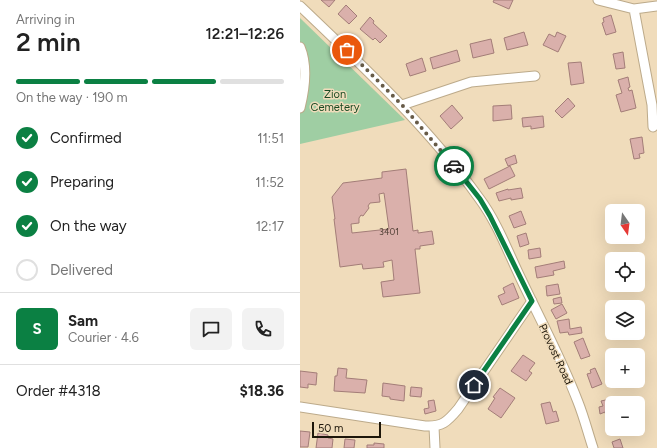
<!DOCTYPE html>
<meta charset="utf-8">
<style>
:root{--surface:#fff;--page:#f2f2f2;--text:#222;--muted:#767676;--line:#e0e0e0;--accent:#0b8043}
body{margin:0;font-family:Figtree,sans-serif;background:var(--page);color:var(--text);height:100vh;display:flex;flex-direction:column;font-size:15px;white-space:nowrap}
*{box-sizing:border-box;margin:0}
p{font-size:13px;color:var(--muted)}
.icon{flex:none;width:22px;height:22px;fill:none;stroke:currentColor;stroke-width:2;stroke-linecap:round;stroke-linejoin:round}
.map{position:relative;flex:1;overflow:hidden}
.side{display:flex;flex-direction:column;background:var(--surface);width:300px}
.side>*{flex:none}
.needle{width:26px;rotate:166deg}
.fabs{position:absolute;left:305px;top:204px;display:grid;gap:8px}
.fabs a{display:grid;place-items:center;width:40px;height:40px;border-radius:6px;background:var(--surface);box-shadow:0 4px 16px #0002;font-size:20px}
.scale{position:absolute;left:12px;bottom:10px;width:69px;box-sizing:border-box;padding-left:4px;border:2px solid #1d160a;border-top:0;font-size:11px;line-height:14px;white-space:nowrap;color:#1d160a;-webkit-text-stroke:3px #f0dcbb;paint-order:stroke}
.pin{position:absolute;display:grid;place-items:center;width:34px;height:34px;color:#fff;margin:-17px;border:2px solid #fff;border-radius:50%;box-shadow:0 1px 4px #0007}
.courier{position:absolute;display:grid;place-items:center;width:40px;height:40px;margin:-20px;border:3px solid #0b8043;border-radius:50%;background:#fff;color:#222;box-shadow:0 1px 5px #0007}
.head em{font-style:normal;font-weight:600}
.head div{display:flex;flex-direction:column-reverse}
.head{display:flex;align-items:center;justify-content:space-between;height:68px;padding:0 16px}
h1{font-size:26px;font-weight:600;line-height:30px}
.bar{display:grid;grid-template-columns:repeat(4,1fr);gap:6px 4px;align-content:center;height:48px;padding:0 16px}
.bar i{height:5px;border-radius:3px;background:var(--line)}
.bar .current{background:var(--accent)}
.bar p{grid-column:span 4}
.line{display:flex;align-items:center;gap:10px;padding:0 16px;border-top:1px solid var(--line)}
.line div{flex:1}
.round{display:grid;place-items:center;flex:none;width:42px;height:42px;border-radius:6px;background:var(--page)}
ol{padding:0 16px;list-style:none}
li{display:flex;align-items:center;gap:12px;height:44px}
li p{margin-inline-start:auto}
li .icon{padding:4px;border-radius:50%;background:var(--accent);color:#fff;stroke-width:4}
li:last-child{color:var(--muted)}
li i{width:22px;height:22px;border:2px solid var(--line);border-radius:50%}
main{display:flex;flex:1;min-height:0}
.map>svg:first-child{display:block}
.green{fill:#9fcea3}
.building{fill:#dab0ab;stroke:#a37d78;fill-rule:evenodd}
.lines{fill:none;stroke-linecap:round;stroke-linejoin:round}
.minor-casing{stroke:#bcaa8a;stroke-width:11}
.minor{stroke:#fff;stroke-width:9}
.done{stroke:#675b48;stroke-width:4;stroke-dasharray:0 7.2}
.route{stroke:#0b8043;stroke-width:5}
.labels{text-anchor:middle;stroke-width:3;stroke-linejoin:round;paint-order:stroke}
.number-label{font-size:9px;fill:#4c3c32}
.park-label{font-size:11px;fill:#1a4b23;stroke:#f0dcbb}
.street-label{font-size:11px;fill:#1d160a;stroke:#f0dcbb}
</style>
<main>
<section class="side">
<div class="head"><div><h1>2 min</h1><p>Arriving in</p></div><em>12:21–12:26</em></div>
<div class="bar"><i class="current"></i><i class="current"></i><i class="current"></i><i></i><p>On the way · 190 m</p></div>
<ol>
<li><svg class="icon" aria-label="check" viewBox="0 0 24 24"><path d="M5 12l5 5 9-10"/></svg>Confirmed<p>11:51</p></li>
<li><svg class="icon" aria-label="check" viewBox="0 0 24 24"><path d="M5 12l5 5 9-10"/></svg>Preparing<p>11:52</p></li>
<li><svg class="icon" aria-label="check" viewBox="0 0 24 24"><path d="M5 12l5 5 9-10"/></svg>On the way<p>12:17</p></li>
<li><i></i>Delivered</li>
</ol>
<div class="line" style="height:72px"><b class="round" style="background:var(--accent);color:#fff">S</b><div><b>Sam</b><p>Courier · 4.6</p></div><a class="round"><svg class="icon" aria-label="chat" viewBox="0 0 24 24"><path d="M4 5h16v11H9l-5 4z"/></svg></a><a class="round"><svg class="icon" aria-label="phone" viewBox="0 0 24 24"><path d="M5 4h4l2 5-3 2q2 4 5 5l2-3 5 2v4C11 20 4 13 5 4z"/></svg></a></div>
<div class="line" style="height:52px"><div>Order #4318</div><b>$18.36</b></div>
</section>
<div class="map">
<svg width="357" height="448" viewBox="0 0 357 448">
<rect width="100%" height="100%" fill="#f0dcbb"/>
<path class="green" d="M0 18 105 120 0 144Z"/>
<path class="building" d="M21 0H35L29 7Z
M194 0H213L209 9 193 2Z
M46 5 57 16 49 24 38 14Z
M311 15 316 32 306 35 302 23 304 22 303 18Z
M70 17 74 21 73 23 87 36 80 43 75 38 73 40 60 29Z
M224 32 228 45 207 50 204 38Z
M257 32 266 36 258 52 243 45 249 34 255 37Z
M191 39 194 53 173 58 170 44Z
M157 50 160 61 133 69 130 58Z
M323 52 325 68 316 69 313 54Z
M122 58 126 71 110 76 106 64Z
M281 62 284 83 271 85 268 63Z
M328 77 330 87 328 88 329 91 332 90 336 108 321 112 316 95 322 93 318 80Z
M268 98 275 106 262 118 255 111Z
M152 105 163 118 151 129 140 116Z
M211 105 212 119 193 121V106Z
M243 116 244 127 231 129V126L223 127 222 118Z
M342 137 344 153 339 154 340 158 334 159 330 139Z
M215 155 217 163 208 166 205 159Z
M210 166 215 176 189 189 184 179Z
M106 169 113 231 118 230V233L132 231 134 244 120 246V249H115L120 293 83 297 81 282 94 280 92 260 83 262 84 267 63 269 62 264 40 267 34 219H35L32 197 43 183 82 178V172ZM84 193 89 229 52 233 51 224 59 223V218L61 215 63 216 69 208 68 206 70 203 80 202 79 194Z
M221 188 223 198 211 200V198L199 201 196 193 208 189V190Z
M221 211 226 224 214 228 209 216Z
M226 233 229 244 220 247 217 236Z
M240 248 241 257 229 259 228 250Z
M264 261 265 268 253 271 254 275 237 278 235 267Z
M213 283 219 298 202 305 198 296 205 293 203 288Z
M258 284 260 294 247 296 246 286Z
M261 297 262 303 254 304 253 299Z
M262 304 267 313 256 319 251 310Z
M269 319 270 329 281 327 282 333 269 335 268 332 260 333 257 321Z
M283 338 290 356 281 359 274 342Z
M223 355 235 363 229 371 232 373 226 381 211 371Z
M38 368 47 369 46 378 67 380 65 393 34 391 35 376H37Z
M295 368 302 384 292 388 287 374 291 373 290 370Z
M0 371 17 373 16 385 8 384V388L0 387Z
M83 383 105 386 104 401 90 399V397L82 396Z
M111 387 122 388 121 397 110 396Z
M200 388 215 398 201 418 188 409 195 398 193 397Z
M310 399 312 407V415L306 416 305 412 300 414 299 407 303 406 301 401Z
M134 400 136 411 125 414 124 409 129 408 128 401Z
M250 402 253 412 256 411 259 421 246 424 241 404Z
M0 431 10 432 8 447H0Z
M18 433 28 435V438L33 439 32 448H16Z
M45 439 55 440 54 448H44Z
M320 439 323 448H314L312 442Z
M74 443 84 444V448H67V445H74Z"/>
<g class="lines">
<g class="minor-casing">
<path id="minor" d="M298 0 334 9 357 6
M0 6C63 66 128 127 179 198 197 222 208 252 221 279 240 319 262 360 278 402 284 417 288 433 293 448
M334 9 352 105 353 127
M0 47C8 66 5 88 0 108
M102 105 171 82 235 76
M0 407 125 426C142 427 147 422 158 409L232 301
M134 427 135 448"/>
</g>
<use href="#minor" class="minor"/>
</g>
<g class="lines">
<path class="done" d="M47 50 102 105 154 166"/>
<path class="route" d="M154 166 180 199 190 216 232 301 174 385"/>
</g>
<g class="labels">
<g class="number-label">
<text x="89" y="235">3401</text>
</g>
<g class="park-label">
<text x="35" y="98">Zion<tspan x="35" dy="13">Cemetery</tspan></text>
</g>
<g class="street-label">
<text transform="translate(256 354) rotate(65)" y="4">Provost Road</text>
</g>
</g>
</svg>
<div class="fabs">
<a><svg class="needle" viewBox="-14 -14 28 28"><path d="M0-13l5 13h-10z" fill="#e53935"/><path d="M0 13l5-13h-10z" fill="#767676"/></svg></a>
<a><svg class="icon" aria-label="locate" viewBox="0 0 24 24"><circle cx="12" cy="12" r="6"/><path d="M12 2v4M12 18v4M2 12h4M18 12h4"/></svg></a>
<a><svg class="icon" aria-label="layers" viewBox="0 0 24 24"><path d="M12 4l9 5-9 5-9-5zM3 14l9 5 9-5"/></svg></a>
<a>+</a>
<a>−</a>
</div>
<div class="scale">50 m</div>
<div class="pin" style="left:47px;top:50px;background:#ea580c"><svg class="icon" aria-label="bag" viewBox="0 0 24 24"><path d="M5 8h14l-1 12H6zM9 8a3 3 0 0 1 6 0"/></svg></div>
<div class="pin" style="left:174px;top:385px;background:#1f2937"><svg class="icon" aria-label="home" viewBox="0 0 24 24"><path d="M3 11l9-7 9 7M6 9v11h12V9"/></svg></div>
<div class="courier" style="left:154px;top:166px"><svg class="icon" aria-label="car" viewBox="0 0 24 24"><path d="M5 17H2v-5l4-1 3-4h7l3 4 3 1v5h-3M9 17h6M6 11h13"/><circle cx="7" cy="17" r="2"/><circle cx="17" cy="17" r="2"/></svg></div>
</div>
</main>
